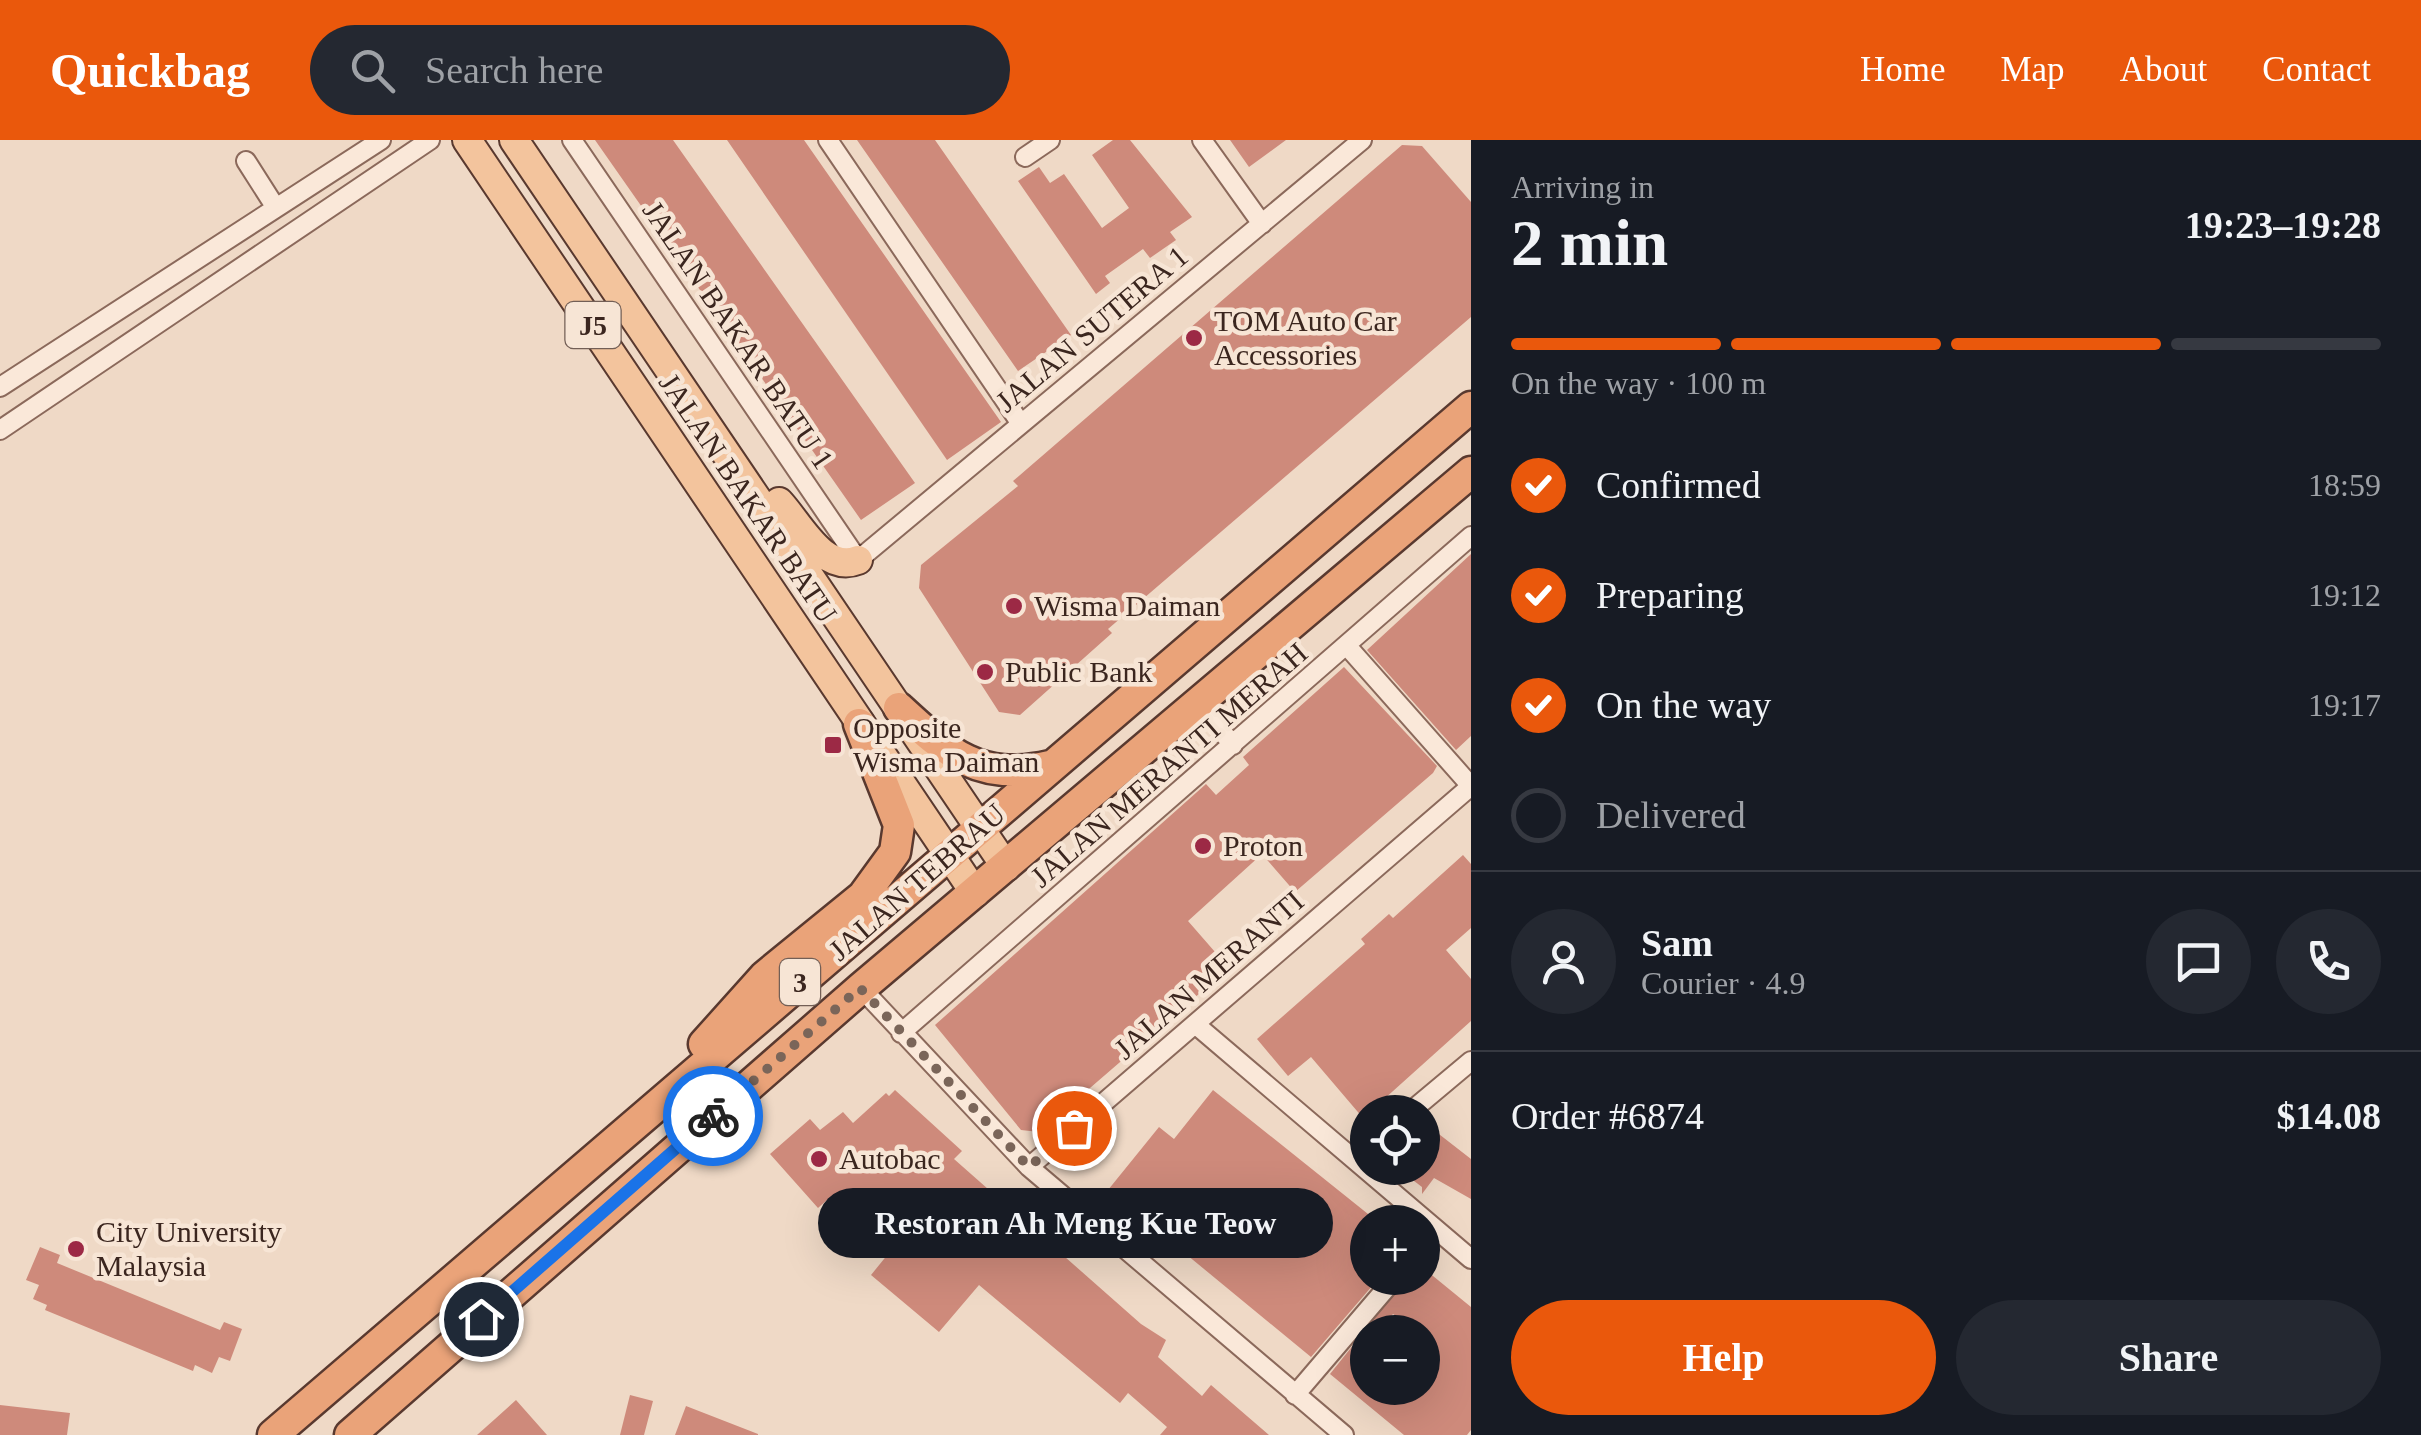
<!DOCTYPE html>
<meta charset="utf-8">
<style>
:root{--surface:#171b24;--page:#242831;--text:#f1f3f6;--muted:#9ea1a6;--line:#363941;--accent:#ea580c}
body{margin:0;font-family:Georgia,serif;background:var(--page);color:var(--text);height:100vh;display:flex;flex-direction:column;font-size:38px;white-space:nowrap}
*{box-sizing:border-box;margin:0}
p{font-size:32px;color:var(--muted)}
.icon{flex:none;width:55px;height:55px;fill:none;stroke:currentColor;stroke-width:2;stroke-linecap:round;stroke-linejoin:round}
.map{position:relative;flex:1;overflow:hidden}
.drawer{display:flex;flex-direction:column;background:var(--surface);width:950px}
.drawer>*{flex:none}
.tools{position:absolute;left:1350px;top:955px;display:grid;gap:20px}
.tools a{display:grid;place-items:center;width:90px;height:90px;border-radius:50%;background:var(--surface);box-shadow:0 10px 40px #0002;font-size:50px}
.pin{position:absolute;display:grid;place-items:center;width:85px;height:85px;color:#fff;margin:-42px;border:5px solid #fff;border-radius:50%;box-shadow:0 2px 10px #0007}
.courier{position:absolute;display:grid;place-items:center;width:100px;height:100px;margin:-50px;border:8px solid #1a73e8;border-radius:50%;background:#fff;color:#222;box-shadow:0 2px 12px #0007}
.bubble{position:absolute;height:70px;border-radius:35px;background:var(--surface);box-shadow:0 10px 40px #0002;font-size:32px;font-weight:700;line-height:70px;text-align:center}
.summary em{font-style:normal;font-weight:700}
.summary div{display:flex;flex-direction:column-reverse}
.summary{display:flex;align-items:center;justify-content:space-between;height:170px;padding:0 40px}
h1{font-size:65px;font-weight:700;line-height:75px}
.bar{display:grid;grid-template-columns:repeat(4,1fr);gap:15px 10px;align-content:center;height:120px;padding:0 40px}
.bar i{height:12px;border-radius:8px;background:var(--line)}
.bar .selected{background:var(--accent)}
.bar p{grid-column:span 4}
.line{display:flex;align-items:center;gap:25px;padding:0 40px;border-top:2px solid var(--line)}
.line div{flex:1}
.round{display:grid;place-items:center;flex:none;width:105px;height:105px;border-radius:52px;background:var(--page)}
ol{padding:0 40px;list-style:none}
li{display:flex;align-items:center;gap:30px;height:110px}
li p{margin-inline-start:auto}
li .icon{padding:10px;border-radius:50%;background:var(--accent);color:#fff;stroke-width:4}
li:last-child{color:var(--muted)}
li i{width:55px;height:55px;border:5px solid var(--line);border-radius:50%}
.button{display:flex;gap:20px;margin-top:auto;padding:20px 40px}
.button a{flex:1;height:115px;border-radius:60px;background:var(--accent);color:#fff;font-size:40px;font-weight:700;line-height:115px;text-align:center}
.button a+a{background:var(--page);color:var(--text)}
header{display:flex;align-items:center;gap:60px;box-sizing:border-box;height:140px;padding:0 50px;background:var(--accent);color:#fff}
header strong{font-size:48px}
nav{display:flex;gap:55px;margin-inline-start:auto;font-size:35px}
.search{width:700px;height:90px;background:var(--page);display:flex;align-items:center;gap:25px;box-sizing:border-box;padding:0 35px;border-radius:55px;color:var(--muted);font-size:38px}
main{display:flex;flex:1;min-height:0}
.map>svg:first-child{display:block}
.building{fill:#ce8a7b;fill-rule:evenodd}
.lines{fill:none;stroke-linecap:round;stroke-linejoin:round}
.minor-casing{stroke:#8b695b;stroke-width:22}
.primary-casing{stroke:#59392f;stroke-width:32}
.trunk-casing{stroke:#59392f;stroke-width:35}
.minor{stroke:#fae8d9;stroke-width:18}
.primary{stroke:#f3c49d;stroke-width:28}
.trunk{stroke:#eaa379;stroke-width:30}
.done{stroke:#7a6559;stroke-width:10;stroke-dasharray:0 18}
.route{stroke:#1a73e8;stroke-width:12}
.poi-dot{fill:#9c2945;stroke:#f7e5d5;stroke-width:4}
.labels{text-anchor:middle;stroke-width:9;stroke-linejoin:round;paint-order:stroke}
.shield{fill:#f7e5d5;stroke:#735f56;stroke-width:2.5}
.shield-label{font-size:28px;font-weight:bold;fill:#3b261f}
.poi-label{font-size:30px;fill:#3b261f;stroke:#f7e5d5;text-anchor:start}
.street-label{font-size:30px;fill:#3b261f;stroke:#f7e5d5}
</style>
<header>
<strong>Quickbag</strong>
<div class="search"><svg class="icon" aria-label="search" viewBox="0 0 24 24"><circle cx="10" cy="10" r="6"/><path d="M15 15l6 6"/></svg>Search here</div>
<nav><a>Home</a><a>Map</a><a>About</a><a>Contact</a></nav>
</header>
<main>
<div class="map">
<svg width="1471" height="1295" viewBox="0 0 1471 1295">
<rect width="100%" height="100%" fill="#efd9c6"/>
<path class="building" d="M595 0H673L915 343 861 380Z
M727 0H804L1001 282 947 320Z
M857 0H935L1071 195 1018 231Z
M1113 0H1130L1192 77 1170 92 1176 100 1150 118 1143 109 1105 136 1110 143 1096 154 1018 41 1039 27 1050 43 1064 34 1102 88 1129 68 1092 15Z
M1230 0H1286L1249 27Z
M1402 5 1422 6 1471 62V177L1108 489 1112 493 1020 575 999 572 919 448 921 425 1018 346 1013 341Z
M1471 414V596L1456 610 1367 510Z
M1344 527 1437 626 1433 633 1295 752 1262 714 1188 781 1229 828 1039 992 1021 990 935 885 1206 644 1216 655 1249 625 1243 617Z
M1463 715 1471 724V788L1446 810 1471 839V881L1363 978 1311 917 1288 936 1257 899 1365 804 1361 799 1389 774 1393 778Z
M895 950 962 1011 954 1019 1141 1184 1166 1200 1158 1217 1202 1256 1211 1245 1269 1295H1160L1167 1287 1128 1253 1120 1263 979 1145 939 1192 871 1135 897 1103 876 1082 863 1095 827 1060 818 1068 770 1014 810 979 820 990 843 972 853 983 886 953 889 956Z
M1213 950 1378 1082H1368V1138H1379L1311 1217 1108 1050 1159 987 1174 999Z
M1435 991 1471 1019V1059L1434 1038 1422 1054V1047L1397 1028H1422V1008Z
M40 1107 60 1115 57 1123 220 1190 224 1182 242 1189 230 1221 219 1217 212 1233 195 1225 193 1231 45 1170 47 1165 33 1159 39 1145 26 1140Z
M1422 1127 1471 1167V1290L1467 1295H1404L1330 1234 1407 1138H1422ZM1393 1174 1422 1192V1248H1368V1192H1378Z
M630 1255 653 1261 644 1295H620Z
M516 1260 547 1295H477L495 1279Z
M0 1265 70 1273 67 1295H0Z
M686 1266 758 1294V1295H675Z"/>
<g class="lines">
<g class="minor-casing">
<path id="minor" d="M572 0 858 420 1362 0
M828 0 1021 284
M1202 0 1262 84
M1025 17 1050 0
M246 21 276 68
M0 247 381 0
M0 290 430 0
M1347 506 1471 646
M1199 564 1233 605
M861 848 1029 1027 1344 1295
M1195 884 1471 1119
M901 893 1471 396
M1410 972 1471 921
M1029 1027 1471 646
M1295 1255 1395 1138"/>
</g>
<g class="primary-casing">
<path id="primary" d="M467 0 975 753
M514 0 1006 727
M779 362C799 383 823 434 858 420"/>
</g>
<g class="trunk-casing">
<path id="trunk" d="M899 568C949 614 979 642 1050 626
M704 904 765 836 863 756 895 712 899 685 859 584
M273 1295 1471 267
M350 1295 861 848 1471 332"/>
</g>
<use href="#minor" class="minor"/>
<use href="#primary" class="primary"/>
<use href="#trunk" class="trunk"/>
</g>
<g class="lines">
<path class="done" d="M713 976 860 848 1029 1027 1074 988"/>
<path class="route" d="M481 1179 713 976"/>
</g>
<g class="poi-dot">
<circle cx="1194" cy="198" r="10"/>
<circle cx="1014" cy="466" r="10"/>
<circle cx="985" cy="532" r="10"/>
<rect x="823" y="595" width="20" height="20" rx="5"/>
<circle cx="1203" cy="706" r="10"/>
<circle cx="819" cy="1019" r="10"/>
<circle cx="76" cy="1109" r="10"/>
</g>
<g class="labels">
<g class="shield">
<rect x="565.5" y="162" width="55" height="46" rx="8"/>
<rect x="780" y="819" width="40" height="46" rx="8"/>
</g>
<g class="shield-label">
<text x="593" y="195">J5</text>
<text x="800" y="852">3</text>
</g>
<g class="poi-label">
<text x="1214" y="191">TOM Auto Car<tspan x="1214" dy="34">Accessories</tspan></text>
<text x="1034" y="476">Wisma Daiman</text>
<text x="1005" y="542">Public Bank</text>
<text x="853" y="598">Opposite<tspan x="853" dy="34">Wisma Daiman</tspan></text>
<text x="1223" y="716">Proton</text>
<text x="839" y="1029">Autobac</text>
<text x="96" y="1102">City University<tspan x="96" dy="34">Malaysia</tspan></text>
</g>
<g class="street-label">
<text transform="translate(1092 189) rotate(-40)" y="10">JALAN SUTERA 1</text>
<text transform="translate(738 195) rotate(56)" y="10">JALAN BAKAR BATU 1</text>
<text transform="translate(748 358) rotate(56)" y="10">JALAN BAKAR BATU</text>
<text transform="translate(1169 625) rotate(-41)" y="10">JALAN MERANTI MERAH</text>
<text transform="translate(917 742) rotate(-41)" y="10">JALAN TEBRAU</text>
<text transform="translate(1209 835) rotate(-41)" y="10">JALAN MERANTI</text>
</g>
</g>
</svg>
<div class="tools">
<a><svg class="icon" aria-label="locate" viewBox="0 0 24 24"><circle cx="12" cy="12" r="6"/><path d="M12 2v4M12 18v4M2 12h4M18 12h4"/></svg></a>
<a>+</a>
<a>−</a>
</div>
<div class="pin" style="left:1074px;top:988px;background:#ea580c"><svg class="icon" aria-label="bag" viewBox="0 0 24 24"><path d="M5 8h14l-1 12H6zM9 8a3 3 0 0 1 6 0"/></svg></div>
<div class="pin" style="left:481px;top:1179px;background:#1f2937"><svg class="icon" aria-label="home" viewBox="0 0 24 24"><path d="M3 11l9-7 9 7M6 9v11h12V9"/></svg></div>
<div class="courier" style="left:713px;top:976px"><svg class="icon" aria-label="bike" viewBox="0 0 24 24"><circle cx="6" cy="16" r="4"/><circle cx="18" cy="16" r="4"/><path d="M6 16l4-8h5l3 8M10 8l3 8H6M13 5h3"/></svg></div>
<div class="bubble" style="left:818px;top:1048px;width:515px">Restoran Ah Meng Kue Teow</div>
</div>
<section class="drawer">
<div class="summary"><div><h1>2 min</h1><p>Arriving in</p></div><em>19:23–19:28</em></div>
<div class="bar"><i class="selected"></i><i class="selected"></i><i class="selected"></i><i></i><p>On the way · 100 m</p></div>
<ol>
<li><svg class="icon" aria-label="check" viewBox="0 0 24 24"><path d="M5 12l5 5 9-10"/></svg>Confirmed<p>18:59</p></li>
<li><svg class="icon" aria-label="check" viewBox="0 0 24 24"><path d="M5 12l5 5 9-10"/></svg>Preparing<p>19:12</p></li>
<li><svg class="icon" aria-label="check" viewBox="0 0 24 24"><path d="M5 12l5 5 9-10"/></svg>On the way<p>19:17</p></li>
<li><i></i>Delivered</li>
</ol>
<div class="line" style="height:180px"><a class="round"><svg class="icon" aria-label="person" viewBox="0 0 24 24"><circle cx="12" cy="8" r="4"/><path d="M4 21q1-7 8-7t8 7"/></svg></a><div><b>Sam</b><p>Courier · 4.9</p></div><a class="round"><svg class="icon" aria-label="chat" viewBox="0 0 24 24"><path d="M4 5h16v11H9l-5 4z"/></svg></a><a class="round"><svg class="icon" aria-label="phone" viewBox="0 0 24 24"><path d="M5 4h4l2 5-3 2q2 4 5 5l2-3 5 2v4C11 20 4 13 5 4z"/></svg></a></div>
<div class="line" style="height:130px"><div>Order #6874</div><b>$14.08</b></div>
<div class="button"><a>Help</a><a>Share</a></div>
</section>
</main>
